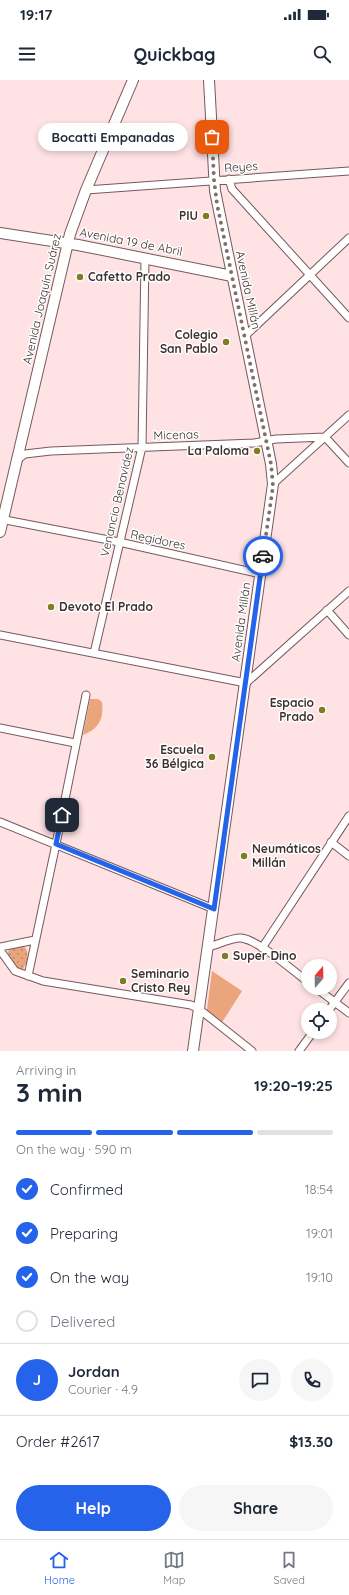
<!DOCTYPE html>
<meta charset="utf-8">
<style>
:root{--surface:#fff;--page:#f6f6f7;--text:#1f2937;--muted:#747a83;--line:#e0e1e3;--accent:#2563eb}
body{margin:0;font-family:Quicksand,sans-serif;background:var(--page);color:var(--text);height:100vh;display:flex;flex-direction:column;font-size:15px;white-space:nowrap}
*{box-sizing:border-box;margin:0}
p{font-size:13px;color:var(--muted)}
.icon{flex:none;width:22px;height:22px;fill:none;stroke:currentColor;stroke-width:2;stroke-linecap:round;stroke-linejoin:round}
.map{position:relative;height:971px;overflow:hidden}
.panel{display:flex;flex-direction:column;background:var(--surface);flex:1}
.panel>*{flex:none}
.needle{width:26px;rotate:20deg}
.fabs{position:absolute;left:301px;top:879px;display:grid;gap:8px}
.fabs a{display:grid;place-items:center;width:36px;height:36px;border-radius:50%;background:var(--surface);box-shadow:0 2px 6px #0003;font-size:20px}
.pin{position:absolute;display:grid;place-items:center;width:34px;height:34px;color:#fff;margin:-17px;border-radius:8px;box-shadow:0 2px 6px #0006}
.courier{position:absolute;display:grid;place-items:center;width:40px;height:40px;margin:-20px;border:3px solid #2563eb;border-radius:50%;background:#fff;color:#222;box-shadow:0 1px 5px #0007}
.bubble{position:absolute;height:28px;border-radius:14px;background:var(--surface);box-shadow:0 2px 6px #0003;font-size:13px;font-weight:700;line-height:28px;text-align:center}
.head em{font-style:normal;font-weight:700}
.head div{display:flex;flex-direction:column-reverse}
.head{display:flex;align-items:center;justify-content:space-between;height:68px;padding:0 16px}
h1{font-size:26px;font-weight:700;line-height:30px}
.bar{display:grid;grid-template-columns:repeat(4,1fr);gap:6px 4px;align-content:center;height:48px;padding:0 16px}
.bar i{height:5px;border-radius:3px;background:var(--line)}
.bar .current{background:var(--accent)}
.bar p{grid-column:span 4}
.line{display:flex;align-items:center;gap:10px;padding:0 16px;border-top:1px solid var(--line)}
.line div{flex:1}
.round{display:grid;place-items:center;flex:none;width:42px;height:42px;border-radius:21px;background:var(--page)}
ol{padding:0 16px;list-style:none}
li{display:flex;align-items:center;gap:12px;height:44px}
li p{margin-inline-start:auto}
li .icon{padding:4px;border-radius:50%;background:var(--accent);color:#fff;stroke-width:4}
li:last-child{color:var(--muted)}
li i{width:22px;height:22px;border:2px solid var(--line);border-radius:50%}
.button{display:flex;gap:8px;margin-top:auto;padding:8px 16px}
.button a{flex:1;height:46px;border-radius:24px;background:var(--accent);color:#fff;font-size:16px;font-weight:700;line-height:46px;text-align:center}
.button a+a{background:var(--page);color:var(--text)}
.status{display:flex;justify-content:space-between;align-items:center;height:28px;padding:0 20px;background:var(--surface);direction:ltr}
.status svg{height:11px;fill:currentColor}
header{display:flex;justify-content:space-between;align-items:center;height:52px;padding:0 16px;background:var(--surface);font-size:18px;font-weight:700}
.tabs{display:flex;justify-content:space-around;align-items:center;height:56px;border-top:1px solid var(--line);background:var(--surface);font-size:11px;color:var(--muted)}
.tabs a{display:grid;justify-items:center;gap:2px}
.tabs .current{color:var(--accent)}
.map>svg:first-child{display:block}
.grass{fill:url(#grass-dots)}
.park{fill:#eba57d}
.lines{fill:none;stroke-linecap:round;stroke-linejoin:round}
.street-casing{stroke:#77595c;stroke-width:9}
.secondary-casing{stroke:#77595c;stroke-width:12}
.street{stroke:#fff;stroke-width:7}
.secondary{stroke:#fff;stroke-width:10}
.done{stroke:#816e6f;stroke-width:4;stroke-dasharray:0 7.2}
.route{stroke:#2563eb;stroke-width:5}
.poi-dot{fill:#817d25;stroke:#fff;stroke-width:1.5}
.labels{text-anchor:middle;stroke-width:3;stroke-linejoin:round;paint-order:stroke}
.street-label{font-size:12px;fill:#3d3030;stroke:#fff}
.poi-label{font-size:12px;font-weight:bold;fill:#3d3030;stroke:#fff;text-anchor:end}
</style>
<div class="status"><b>19:17</b><svg viewBox="0 0 49 12"><path d="M0 12V9h3v3zM5 12V6h3v6zM10 12V3h3v9zM15 12V0h3v12zM26 1h20v11H26zM47 4h2v5h-2z"/></svg></div>
<header><svg class="icon" aria-label="menu" viewBox="0 0 24 24"><path d="M4 6h16M4 12h16M4 18h16"/></svg>Quickbag<svg class="icon" aria-label="search" viewBox="0 0 24 24"><circle cx="10" cy="10" r="6"/><path d="M15 15l6 6"/></svg></header>
<div class="map">
<svg width="349" height="971" viewBox="0 0 349 971">
<defs>
<pattern id="grass-dots" width="8" height="8" patternUnits="userSpaceOnUse"><rect width="8" height="8" fill="#eba57d"/><path d="M2 2h.1M6 6h.1" fill="none" stroke="#c08767" stroke-width="1.8" stroke-linecap="round"/></pattern>
</defs>
<rect width="100%" height="100%" fill="#fee2e4"/>
<path class="grass" d="M23 866C31 870 27 885 22 890L17 888 7 874 9 870Z"/>
<path class="park" d="M90 619H98L102 622C104 639 99 649 83 655Z
M212 891 242 911 221 944 207 932V929Z"/>
<g class="lines">
<g class="street-casing">
<path id="street" d="M229 99 232 109 349 238
M86 110 349 91
M245 256 349 158
M325 357 349 383
M17 380 25 374 51 371 254 363 276 359 325 357
M273 404 349 335
M0 439 119 462 261 494
M327 530 349 555
M0 555 246 603 349 511
M94 573 142 367 145 178
M0 648 75 663
M0 742 214 829
M331 762 349 776
M0 867 35 860
M208 867C217 865 233 857 241 858 259 860 293 891 308 902
M262 868 349 736
M0 870 15 891 43 901 191 925 199 929 252 971
M28 896 56 764 86 615
M316 908 349 933
M329 930 349 903
M299 971 313 952"/>
</g>
<g class="secondary-casing">
<path id="secondary" d="M0 153 78 165 232 196
M0 452 70 154 86 110 133 0
M193 971 273 404 271 384 215 111 209 0"/>
</g>
<use href="#street" class="street"/>
<use href="#secondary" class="secondary"/>
</g>
<g class="lines">
<path class="done" d="M212 57 214 100 217 124 271 384 273 406 263 476"/>
<path class="route" d="M62 735 56 764 214 829 263 476"/>
</g>
<g class="poi-dot">
<circle cx="206" cy="136" r="4"/>
<circle cx="80" cy="197" r="4"/>
<circle cx="226" cy="262" r="4"/>
<circle cx="257" cy="371" r="4"/>
<circle cx="51" cy="527" r="4"/>
<circle cx="322" cy="630" r="4"/>
<circle cx="212" cy="677" r="4"/>
<circle cx="244" cy="776" r="4"/>
<circle cx="225" cy="876" r="4"/>
<circle cx="123" cy="901" r="4"/>
</g>
<g class="labels">
<g class="street-label">
<text transform="translate(241 87) rotate(-4)" y="4">Reyes</text>
<text transform="translate(131 162) rotate(11)" y="4">Avenida 19 de Abril</text>
<text transform="translate(248 210) rotate(78)" y="4">Avenida Millán</text>
<text transform="translate(42 219) rotate(-77)" y="4">Avenida Joaquín Suárez</text>
<text transform="translate(176 355) rotate(-2)" y="4">Micenas</text>
<text transform="translate(117 422) rotate(-77)" y="4">Venancio Benavidez</text>
<text transform="translate(158 460) rotate(12)" y="4">Regidores</text>
<text transform="translate(241 542) rotate(-82)" y="4">Avenida Millán</text>
</g>
<g class="poi-label">
<text x="198" y="140">PIU</text>
<text x="88" y="201" text-anchor="start">Cafetto Prado</text>
<text x="218" y="259">Colegio<tspan x="218" dy="14">San Pablo</tspan></text>
<text x="249" y="375">La Paloma</text>
<text x="59" y="531" text-anchor="start">Devoto El Prado</text>
<text x="314" y="627">Espacio<tspan x="314" dy="14">Prado</tspan></text>
<text x="204" y="674">Escuela<tspan x="204" dy="14">36 Bélgica</tspan></text>
<text x="252" y="773" text-anchor="start">Neumáticos<tspan x="252" dy="14">Millán</tspan></text>
<text x="233" y="880" text-anchor="start">Super Dino</text>
<text x="131" y="898" text-anchor="start">Seminario<tspan x="131" dy="14">Cristo Rey</tspan></text>
</g>
</g>
</svg>
<div class="fabs">
<a><svg class="needle" viewBox="-14 -14 28 28"><path d="M0-13l5 13h-10z" fill="#e53935"/><path d="M0 13l5-13h-10z" fill="#747a83"/></svg></a>
<a><svg class="icon" aria-label="locate" viewBox="0 0 24 24"><circle cx="12" cy="12" r="6"/><path d="M12 2v4M12 18v4M2 12h4M18 12h4"/></svg></a>
</div>
<div class="pin" style="left:212px;top:57px;background:#ea580c"><svg class="icon" aria-label="bag" viewBox="0 0 24 24"><path d="M5 8h14l-1 12H6zM9 8a3 3 0 0 1 6 0"/></svg></div>
<div class="pin" style="left:62px;top:735px;background:#1f2937"><svg class="icon" aria-label="home" viewBox="0 0 24 24"><path d="M3 11l9-7 9 7M6 9v11h12V9"/></svg></div>
<div class="courier" style="left:263px;top:476px"><svg class="icon" aria-label="car" viewBox="0 0 24 24"><path d="M5 17H2v-5l4-1 3-4h7l3 4 3 1v5h-3M9 17h6M6 11h13"/><circle cx="7" cy="17" r="2"/><circle cx="17" cy="17" r="2"/></svg></div>
<div class="bubble" style="left:38px;top:43px;width:150px">Bocatti Empanadas</div>
</div>
<section class="panel">
<div class="head"><div><h1>3 min</h1><p>Arriving in</p></div><em>19:20–19:25</em></div>
<div class="bar"><i class="current"></i><i class="current"></i><i class="current"></i><i></i><p>On the way · 590 m</p></div>
<ol>
<li><svg class="icon" aria-label="check" viewBox="0 0 24 24"><path d="M5 12l5 5 9-10"/></svg>Confirmed<p>18:54</p></li>
<li><svg class="icon" aria-label="check" viewBox="0 0 24 24"><path d="M5 12l5 5 9-10"/></svg>Preparing<p>19:01</p></li>
<li><svg class="icon" aria-label="check" viewBox="0 0 24 24"><path d="M5 12l5 5 9-10"/></svg>On the way<p>19:10</p></li>
<li><i></i>Delivered</li>
</ol>
<div class="line" style="height:72px"><b class="round" style="background:var(--accent);color:#fff">J</b><div><b>Jordan</b><p>Courier · 4.9</p></div><a class="round"><svg class="icon" aria-label="chat" viewBox="0 0 24 24"><path d="M4 5h16v11H9l-5 4z"/></svg></a><a class="round"><svg class="icon" aria-label="phone" viewBox="0 0 24 24"><path d="M5 4h4l2 5-3 2q2 4 5 5l2-3 5 2v4C11 20 4 13 5 4z"/></svg></a></div>
<div class="line" style="height:52px"><div>Order #2617</div><b>$13.30</b></div>
<div class="button"><a>Help</a><a>Share</a></div>
</section>
<nav class="tabs">
<a class="current"><svg class="icon" aria-label="home" viewBox="0 0 24 24"><path d="M3 11l9-7 9 7M6 9v11h12V9"/></svg>Home</a>
<a><svg class="icon" aria-label="map" viewBox="0 0 24 24"><path d="M3 6l6-2 6 2 6-2v14l-6 2-6-2-6 2zM9 4v14M15 6v14"/></svg>Map</a>
<a><svg class="icon" aria-label="saved" viewBox="0 0 24 24"><path d="M7 4h10v16l-5-4-5 4z"/></svg>Saved</a>
</nav>
